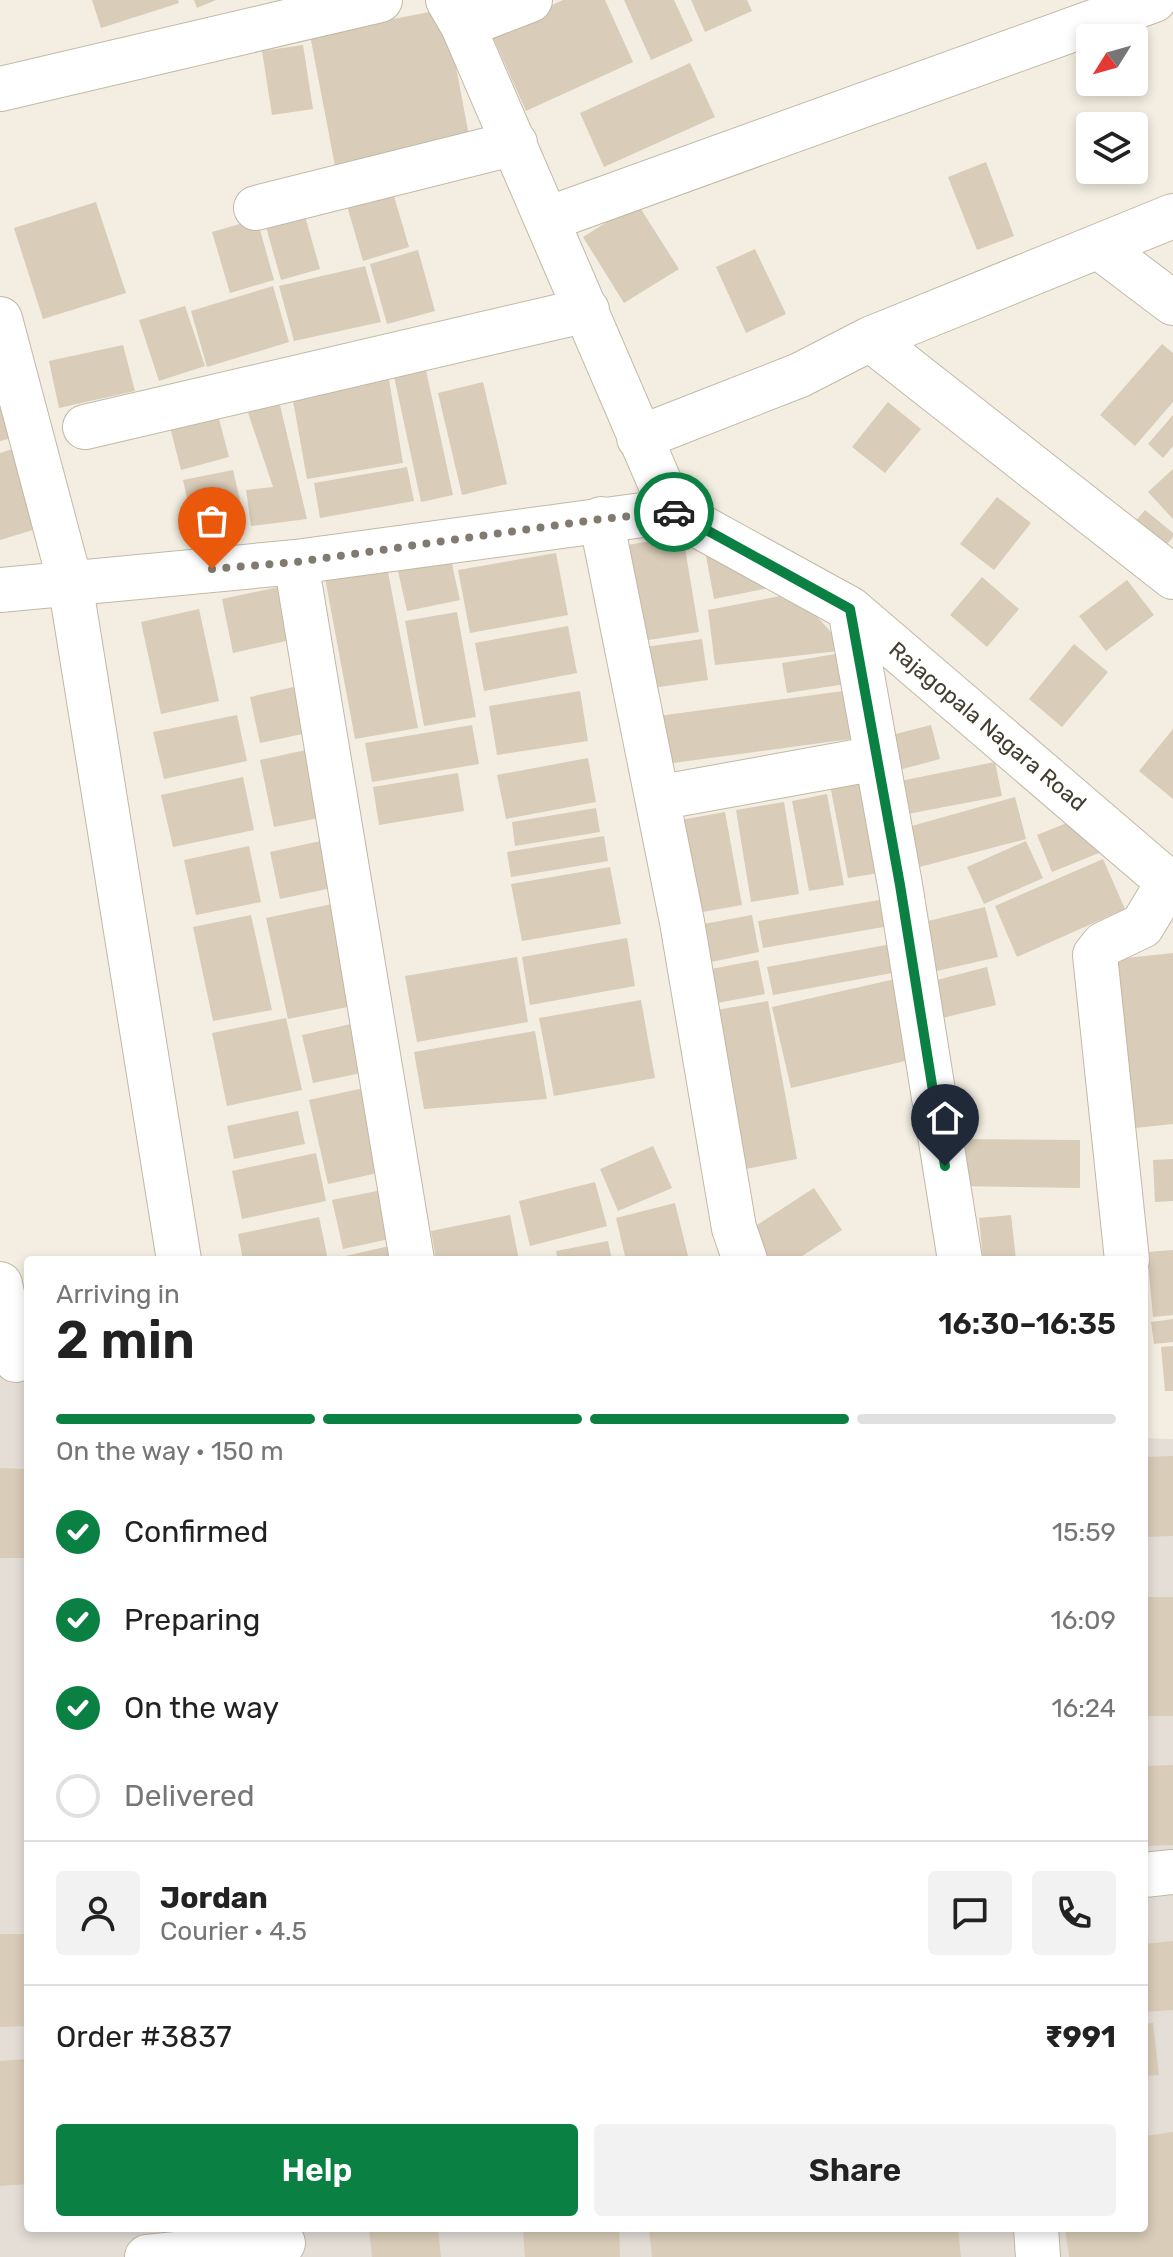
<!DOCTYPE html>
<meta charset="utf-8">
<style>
:root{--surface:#fff;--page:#f2f2f2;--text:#222;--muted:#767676;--line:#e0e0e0;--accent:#0b8043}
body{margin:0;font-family:Rubik,sans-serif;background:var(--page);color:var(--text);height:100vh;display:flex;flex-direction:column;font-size:30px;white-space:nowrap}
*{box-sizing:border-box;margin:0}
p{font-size:26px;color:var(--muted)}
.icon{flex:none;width:44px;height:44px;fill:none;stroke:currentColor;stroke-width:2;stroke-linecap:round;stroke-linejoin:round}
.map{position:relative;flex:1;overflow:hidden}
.sheet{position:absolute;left:24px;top:1256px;width:1124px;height:976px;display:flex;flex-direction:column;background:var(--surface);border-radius:8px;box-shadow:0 4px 12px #0003}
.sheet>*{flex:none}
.needle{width:52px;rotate:233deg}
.buttons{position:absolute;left:1076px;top:24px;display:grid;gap:16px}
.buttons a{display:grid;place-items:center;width:72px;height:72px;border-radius:8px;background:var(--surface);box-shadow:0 4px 12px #0003;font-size:40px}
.pin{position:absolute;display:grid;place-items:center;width:68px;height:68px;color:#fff;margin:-82px -34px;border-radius:50% 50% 50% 0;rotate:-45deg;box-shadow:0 0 8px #0007}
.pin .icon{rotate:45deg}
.courier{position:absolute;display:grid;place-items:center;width:80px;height:80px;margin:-40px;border:6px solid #0b8043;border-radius:50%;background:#fff;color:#222;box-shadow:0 2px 10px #0007}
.headline em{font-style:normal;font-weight:600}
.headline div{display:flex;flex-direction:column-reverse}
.headline{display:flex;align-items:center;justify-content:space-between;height:136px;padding:0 32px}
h1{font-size:52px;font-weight:600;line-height:60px}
.bar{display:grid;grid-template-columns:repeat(4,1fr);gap:12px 8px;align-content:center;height:96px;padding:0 32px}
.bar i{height:10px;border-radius:6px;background:var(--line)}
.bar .active{background:var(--accent)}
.bar p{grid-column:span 4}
.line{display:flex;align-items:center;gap:20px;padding:0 32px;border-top:2px solid var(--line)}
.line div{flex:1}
.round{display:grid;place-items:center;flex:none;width:84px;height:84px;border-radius:8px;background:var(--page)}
ol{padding:0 32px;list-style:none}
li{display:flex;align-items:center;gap:24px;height:88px}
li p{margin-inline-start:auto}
li .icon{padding:8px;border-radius:50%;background:var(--accent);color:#fff;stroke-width:4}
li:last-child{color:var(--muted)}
li i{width:44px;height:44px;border:4px solid var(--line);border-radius:50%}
.cta{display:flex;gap:16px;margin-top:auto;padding:16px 32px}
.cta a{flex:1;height:92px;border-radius:8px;background:var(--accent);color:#fff;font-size:32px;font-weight:600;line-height:92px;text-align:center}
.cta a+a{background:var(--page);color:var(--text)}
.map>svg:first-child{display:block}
.industrial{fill:#e4ded7}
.building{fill:#d9ccb8}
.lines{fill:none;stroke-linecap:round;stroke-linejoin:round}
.minor-casing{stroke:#c1b9a6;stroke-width:46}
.minor{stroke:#fff;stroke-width:44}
.done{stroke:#817b6f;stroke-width:8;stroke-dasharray:0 14.4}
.route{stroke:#0b8043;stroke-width:10}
.labels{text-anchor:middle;stroke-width:6;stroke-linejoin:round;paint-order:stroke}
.street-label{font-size:22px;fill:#443d31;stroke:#fff}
</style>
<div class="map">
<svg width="1173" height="2257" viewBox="0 0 1173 2257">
<rect width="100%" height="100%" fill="#f3eee1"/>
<path class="industrial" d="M0 1375 28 1378V2228H1144V1438L1173 1439V2257H0Z"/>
<path class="building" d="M92 0H178L179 3 101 28Z
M194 0H216L197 8Z
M563 0H605L633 62 526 111 491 33Z
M624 0H674L693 41 651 60Z
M691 0H747L752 11 705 32Z
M445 9 470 141 335 166 310 35Z
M303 45 313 109 272 115 262 51Z
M690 63 715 117 604 167 580 113Z
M986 162 1014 236 977 250 948 177Z
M391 186 409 247 363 261 345 199Z
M96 202 126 293 43 319 14 228Z
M637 203 679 269 624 303 583 237Z
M303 209 320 269 281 280 264 220Z
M257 219 274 280 230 293 212 232Z
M755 249 786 314 746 333 716 267Z
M418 250 435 311 387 324 370 264Z
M365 266 381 322 294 341 279 286Z
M273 286 289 342 207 367 191 311Z
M185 306 205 366 159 381 139 320Z
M1162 344 1173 353V402L1135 446 1100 415Z
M123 345 135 391 59 408 49 361Z
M424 361 453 495 421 502 392 367Z
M387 368 403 463 307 479 290 384Z
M483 382 507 484 462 495 438 393Z
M275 384 307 519 251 526 246 490 273 487 241 392Z
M0 394 20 436 0 441Z
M214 400 229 457 181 470 166 412Z
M888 402 921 429 885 473 852 447Z
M1173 415V446L1163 458 1148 444Z
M23 446 46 526 0 540V453Z
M407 467 414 501 320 518 314 483Z
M1173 469V519L1148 492Z
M233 470 245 522 195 533 183 480Z
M997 497 1031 523 994 570 960 544Z
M1145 510 1173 533V537L1155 559 1125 534Z
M702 534 784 585 714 599Z
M683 536 699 632 643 641 627 545Z
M449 551 460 600 407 611 396 562Z
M556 553 568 615 470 633 458 570Z
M387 567 418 728 355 739 325 578Z
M982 577 1019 609 987 647 950 615Z
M1127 580 1154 615 1106 651 1079 616Z
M288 585 299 638 233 653 222 599Z
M796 593 847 650 715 665 708 610Z
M199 609 219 701 161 714 141 622Z
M457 612 476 717 424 726 405 621Z
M568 626 577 673 484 691 475 643Z
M702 639 708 680 652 688 645 647Z
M1074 644 1108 672 1062 727 1029 699Z
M847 652 852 683 787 693 782 663Z
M298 686 307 733 260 743 250 697Z
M858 689 865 737 658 765 651 717Z
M580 691 588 741 497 755 489 706Z
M237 715 247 761 164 779 153 732Z
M472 725 479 764 372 782 365 743Z
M931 725 940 759 884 774 876 739Z
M1173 729V799L1139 771Z
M319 747 334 815 274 827 260 760Z
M588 758 596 802 506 819 497 775Z
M995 762 1002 796 897 816 890 783Z
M458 773 464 811 379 825 373 787Z
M243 777 254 830 173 847 161 795Z
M872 777 891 871 848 878 830 785Z
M827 794 844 885 809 891 792 801Z
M1015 797 1026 839 912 869 901 829Z
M784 802 799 894 751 902 736 810Z
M596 808 600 832 515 846 512 822Z
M725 812 742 905 685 915 669 822Z
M1084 816 1099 853 1052 872 1037 835Z
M604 836 608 861 511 877 507 852Z
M330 839 341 886 280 899 270 852Z
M1026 841 1043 878 984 904 967 867Z
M249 846 261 902 196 915 184 860Z
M1103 859 1125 909 1017 957 995 906Z
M610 867 621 924 522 941 511 884Z
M885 899 889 926 763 948 758 921Z
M346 901 368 1003 288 1019 266 918Z
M985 907 998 957 928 973 916 924Z
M251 915 272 1010 213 1021 193 927Z
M752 915 759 952 706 963 698 925Z
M627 938 635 986 530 1005 522 957Z
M897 943 903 971 773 995 767 967Z
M1173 953V1124L1125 1129 1107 960Z
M517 957 528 1022 417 1042 405 976Z
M758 960 765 994 712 1004 706 970Z
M987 967 996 1005 938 1019 929 982Z
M904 977 922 1057 791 1088 772 1007Z
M641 1000 655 1078 554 1096 539 1018Z
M768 1001 797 1159 735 1171 705 1012Z
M286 1018 302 1090 227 1106 212 1033Z
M360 1022 371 1071 313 1083 302 1035Z
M535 1031 547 1099 424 1109 414 1052Z
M373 1086 391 1170 328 1184 309 1100Z
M298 1111 305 1144 234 1159 227 1126Z
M957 1139 1080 1140V1188L956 1186Z
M653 1146 672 1188 618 1211 600 1169Z
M316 1153 326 1201 242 1219 232 1171Z
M1173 1159V1201L1155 1202 1153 1160Z
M595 1182 607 1226 530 1246 519 1201Z
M392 1188 403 1236 343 1249 332 1200Z
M814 1188 842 1230 796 1260H758L743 1234Z
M675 1203 689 1260H626L616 1218Z
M510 1215 519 1260H436L431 1231Z
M1011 1215 1016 1260H983L979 1218Z
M319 1217 328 1260 398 1244 401 1260H243L238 1234Z
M608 1241 612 1260H558L556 1251Z
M1173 1250V1315L1153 1317 1147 1252Z
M1173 1319V1342L1154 1344 1151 1322Z
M1173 1346V1391H1165L1161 1347Z
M1173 1456V1536L1144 1537V1457Z
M0 1468 27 1469V1558H0Z
M1144 1597H1173V1716H1144Z
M1173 1765V1845L1144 1846V1766Z
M0 1934H28V2026L0 2027Z
M1173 1941V2010L1144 2012V1944Z
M1153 2023 1159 2075 1144 2076V2024Z
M28 2059V2184L0 2186V2061Z
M1173 2132V2257H1069L1065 2228H1144V2136Z
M369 2228H438L441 2257H372Z
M523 2228H619L620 2257H525Z
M649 2228H958L961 2257H652Z"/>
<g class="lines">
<g class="minor-casing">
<path id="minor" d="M448 0 463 26 672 511
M463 26 530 0
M0 89 380 0
M256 208 515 143
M548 219 1154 0
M1099 247 1173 303
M0 319 70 582 179 1260
M870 339 1173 577
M85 427 587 310
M639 438 800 375 870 339 1173 216
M601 519 682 922 734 1228 745 1260
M296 562 412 1260
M0 590 296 562 672 511 850 609 1173 886
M850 609 900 885 960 1260
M657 798 877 758
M1127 1260 1095 955 1104 944 1142 926 1168 883 1173 880
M0 1284 16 1360
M1144 1875 1173 1872
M1036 2228 1038 2257
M147 2257 283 2243"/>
</g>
<use href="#minor" class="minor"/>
</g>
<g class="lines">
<path class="done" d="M212 569 296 562 601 519 674 512"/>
<path class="route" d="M674 512 850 609 900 885 945 1166"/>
</g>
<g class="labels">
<g class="street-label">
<text transform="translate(988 726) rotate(40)" y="8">Rajagopala Nagara Road</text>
</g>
</g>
</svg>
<div class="buttons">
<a><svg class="needle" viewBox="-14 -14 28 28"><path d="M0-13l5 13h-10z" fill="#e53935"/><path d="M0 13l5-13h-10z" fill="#767676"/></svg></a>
<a><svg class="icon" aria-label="layers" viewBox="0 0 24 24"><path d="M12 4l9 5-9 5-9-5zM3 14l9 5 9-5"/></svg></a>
</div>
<div class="pin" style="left:212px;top:569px;background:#ea580c"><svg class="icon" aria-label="bag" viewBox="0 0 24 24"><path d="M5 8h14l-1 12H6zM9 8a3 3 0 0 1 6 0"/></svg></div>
<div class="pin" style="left:945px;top:1166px;background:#1f2937"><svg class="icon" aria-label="home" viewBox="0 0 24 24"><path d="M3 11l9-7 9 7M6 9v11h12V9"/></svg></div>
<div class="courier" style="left:674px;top:512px"><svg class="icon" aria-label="car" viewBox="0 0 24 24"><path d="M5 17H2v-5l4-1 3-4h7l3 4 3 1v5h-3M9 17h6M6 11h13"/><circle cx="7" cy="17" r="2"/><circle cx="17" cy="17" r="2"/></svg></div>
<section class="sheet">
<div class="headline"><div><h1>2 min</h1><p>Arriving in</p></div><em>16:30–16:35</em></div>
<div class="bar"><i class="active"></i><i class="active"></i><i class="active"></i><i></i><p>On the way · 150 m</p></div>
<ol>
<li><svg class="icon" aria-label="check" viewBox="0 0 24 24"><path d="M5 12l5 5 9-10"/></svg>Confirmed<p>15:59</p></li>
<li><svg class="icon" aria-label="check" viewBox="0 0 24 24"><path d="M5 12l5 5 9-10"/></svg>Preparing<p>16:09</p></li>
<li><svg class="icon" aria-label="check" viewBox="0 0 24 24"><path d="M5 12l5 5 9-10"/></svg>On the way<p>16:24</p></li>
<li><i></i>Delivered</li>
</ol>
<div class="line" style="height:144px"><a class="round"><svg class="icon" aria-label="person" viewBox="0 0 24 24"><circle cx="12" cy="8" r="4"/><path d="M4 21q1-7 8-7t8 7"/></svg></a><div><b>Jordan</b><p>Courier · 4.5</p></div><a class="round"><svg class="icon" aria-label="chat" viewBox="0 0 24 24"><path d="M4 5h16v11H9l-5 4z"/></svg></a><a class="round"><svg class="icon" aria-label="phone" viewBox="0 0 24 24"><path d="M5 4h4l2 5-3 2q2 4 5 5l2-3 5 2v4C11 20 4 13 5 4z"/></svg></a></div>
<div class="line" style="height:104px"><div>Order #3837</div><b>₹991</b></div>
<div class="cta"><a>Help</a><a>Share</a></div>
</section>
</div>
